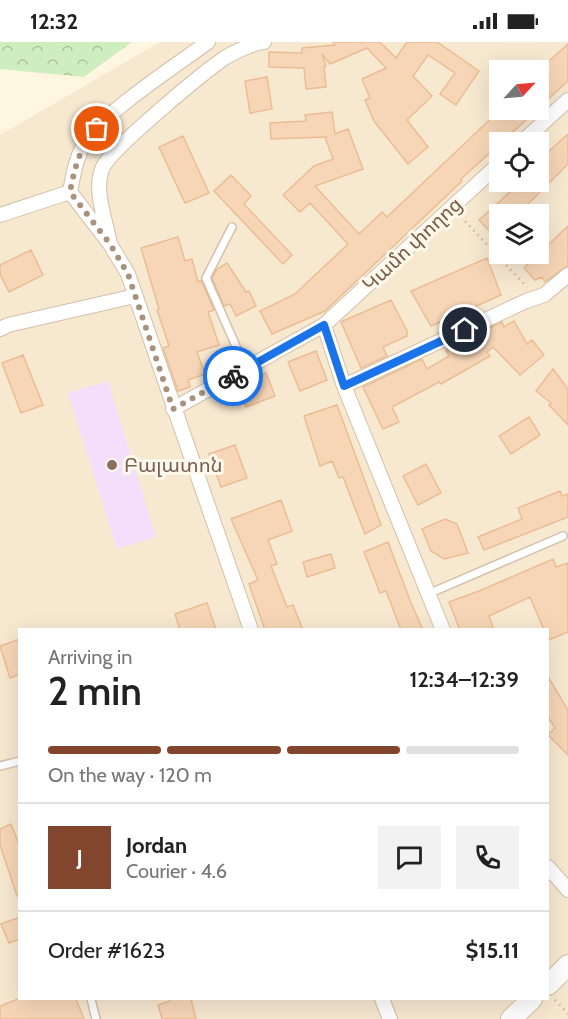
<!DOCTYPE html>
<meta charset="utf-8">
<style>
:root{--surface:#fff;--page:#f2f2f2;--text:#222;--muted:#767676;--line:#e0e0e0;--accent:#81462d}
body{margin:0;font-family:Cabin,"Noto Sans Armenian",sans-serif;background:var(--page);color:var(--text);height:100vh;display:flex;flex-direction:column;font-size:22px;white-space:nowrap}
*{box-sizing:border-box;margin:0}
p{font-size:20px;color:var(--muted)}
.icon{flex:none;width:33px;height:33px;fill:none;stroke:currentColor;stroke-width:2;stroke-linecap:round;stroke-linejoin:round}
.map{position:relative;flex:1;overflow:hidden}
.drawer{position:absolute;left:18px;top:586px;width:531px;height:372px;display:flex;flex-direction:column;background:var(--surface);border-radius:0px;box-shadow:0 6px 24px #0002}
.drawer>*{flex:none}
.needle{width:39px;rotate:64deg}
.controls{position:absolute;left:489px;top:18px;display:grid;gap:12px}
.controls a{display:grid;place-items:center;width:60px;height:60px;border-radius:0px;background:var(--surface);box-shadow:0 6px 24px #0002;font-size:30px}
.pin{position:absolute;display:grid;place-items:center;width:51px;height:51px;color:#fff;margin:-26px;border:3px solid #fff;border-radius:50%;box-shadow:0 2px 6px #0007}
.courier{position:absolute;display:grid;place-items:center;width:60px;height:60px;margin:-30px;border:4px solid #1a73e8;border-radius:50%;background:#fff;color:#222;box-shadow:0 2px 8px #0007}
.head em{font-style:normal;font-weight:600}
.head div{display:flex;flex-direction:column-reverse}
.head{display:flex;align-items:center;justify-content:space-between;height:102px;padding:0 30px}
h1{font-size:39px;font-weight:600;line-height:45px}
.bar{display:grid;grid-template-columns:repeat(4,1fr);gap:9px 6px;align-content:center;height:72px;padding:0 30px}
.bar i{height:8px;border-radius:4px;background:var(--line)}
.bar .on{background:var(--accent)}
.bar p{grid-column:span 4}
.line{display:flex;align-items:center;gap:15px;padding:0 30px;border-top:2px solid var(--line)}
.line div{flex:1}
.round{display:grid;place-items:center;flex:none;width:63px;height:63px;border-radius:0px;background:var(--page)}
.status{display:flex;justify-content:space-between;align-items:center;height:42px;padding:0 30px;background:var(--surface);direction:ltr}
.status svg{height:16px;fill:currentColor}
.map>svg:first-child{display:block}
.residential{fill:#f7e8d0;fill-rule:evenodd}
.education{fill:#f3dffb}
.forest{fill:url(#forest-crowns)}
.building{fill:#f7d6b7;stroke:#ebbd95;stroke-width:1.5}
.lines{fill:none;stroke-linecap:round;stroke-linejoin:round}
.lane-casing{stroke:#d3c0aa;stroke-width:10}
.street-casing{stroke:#d3c0aa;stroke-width:16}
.secondary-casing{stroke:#d7c0a7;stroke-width:22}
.path{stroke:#dcb99a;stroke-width:3;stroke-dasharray:1.5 4.5;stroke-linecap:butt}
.lane{stroke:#fff;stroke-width:7}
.street{stroke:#fff;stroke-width:14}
.secondary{stroke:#fff;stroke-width:20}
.done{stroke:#a8927d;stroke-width:6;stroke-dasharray:0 10.8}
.route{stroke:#1a73e8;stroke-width:8}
.education-dot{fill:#8d6e63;stroke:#fff9eb;stroke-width:2}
.labels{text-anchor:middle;stroke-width:6;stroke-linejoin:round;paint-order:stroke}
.street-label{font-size:20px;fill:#795c46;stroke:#fff9eb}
.education-label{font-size:20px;fill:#785e54;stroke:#fff9eb;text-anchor:start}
</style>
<div class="status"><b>12:32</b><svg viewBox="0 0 49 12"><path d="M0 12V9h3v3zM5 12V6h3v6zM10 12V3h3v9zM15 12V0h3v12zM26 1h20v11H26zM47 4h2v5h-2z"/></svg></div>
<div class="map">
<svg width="568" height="977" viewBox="0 0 568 977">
<defs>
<pattern id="forest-crowns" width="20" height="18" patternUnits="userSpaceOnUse" patternTransform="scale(1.5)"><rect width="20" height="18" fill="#ceeebf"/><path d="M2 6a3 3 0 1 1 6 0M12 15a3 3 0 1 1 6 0" fill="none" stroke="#acc49d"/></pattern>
</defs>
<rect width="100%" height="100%" fill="#fff6e2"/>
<path class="residential" d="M160 0H568V977H0V93ZM500 28H538V68H500ZM500 100H538V140H500ZM500 172H538V212H500ZM20 588H548V957H20Z"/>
<path class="education" d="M108 339 156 495 117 507 68 351Z"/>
<path class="forest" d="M0 0H132L84 35 0 27Z"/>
<path class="building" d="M333 0H380L396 16 407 0H437L479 29 456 63 440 52 455 31 428 13 413 34 432 54 407 78 428 105 408 122 374 79 365 58 370 56 362 37 386 26 367 6 330 22 322 12 326 24 324 25 326 45 306 47 304 26 269 25V10L302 11V6L335 3Z
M568 2V39L538 66V29Z
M267 35 272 67 250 71 245 39Z
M500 68H537L461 137 462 139 325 269 272 292 260 269 295 252 348 202 310 161 300 170 283 153 314 124 333 117 325 95H327L271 97 270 81 306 79 305 73 332 70 335 92 348 87 363 127 315 144 359 192 382 170 387 175Z
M568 92V122L518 172H500V200L479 178 521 140H538V119Z
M183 94 209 151 185 161 159 105Z
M231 133 251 154 244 162 292 213 283 222 214 149Z
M568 184V223L545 240 542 235 535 238 524 226Z
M178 195 185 219 192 217 198 240 201 238 214 268 208 270 219 303 197 310 205 332 188 338 190 345 178 349 163 306 169 304 157 268 159 267 141 206Z
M31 208 43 233 9 250 0 232V223Z
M487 216 501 253 431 284 411 249Z
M227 221 246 250 249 249 256 264 236 274 230 262 224 264 212 236 217 227Z
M391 258 407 289V294L383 305 387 314 361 326 341 280Z
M514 279 527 302 532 298 544 313 520 333 493 305 487 310 490 314 441 342 439 340 392 365 399 380 383 387 363 345 422 317 427 327 449 314 446 308 464 298 502 280 504 285Z
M316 309 327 338 300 349 288 320Z
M23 313 43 363 21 371 2 321Z
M553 327 568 347V383L549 363 551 361 536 349Z
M266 331 275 354 246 365 237 343Z
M337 363 381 483 365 492 343 435 339 436 332 419 320 424 304 374Z
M529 375 540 393 511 412 499 394Z
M235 403 247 436 221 445 209 412Z
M426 422 441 451 418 463 403 434Z
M560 449 562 454 568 452V475L484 508 478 495 522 477 518 466Z
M281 458 292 489 268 498 277 522 271 524 287 565 293 563 303 588H265L249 542 258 538 231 477Z
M445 477 457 482 468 511 444 517 431 509 422 487Z
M388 500 411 561 423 588H401L386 549 380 551 364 510Z
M331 512 335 526 307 535 303 520Z
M553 517 556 525 568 521V590L549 598 548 588H544L530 555 489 574 494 588H460L449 560 479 549Z
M207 561 216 588H180L175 572Z
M20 597V632L10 636 0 604Z
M548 635 568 668V713L548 693 555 686 548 675Z
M11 782 20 805V854H17L0 803V787Z
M20 875V897L9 901 1 882Z
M18 957H76L84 977H0V964Z
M169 957H191L196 977H162L158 963 170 959Z"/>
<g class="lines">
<g class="lane-casing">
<path id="lane" d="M232 185 206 236 246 327
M428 552 563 494
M0 724 20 719
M91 957 96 977"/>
</g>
<g class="street-casing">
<path id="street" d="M208 0C177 23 102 71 84 102 76 117 73 133 70 150L110 202 128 232 251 588
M522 100 568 58
M0 173 70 150
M109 197C105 176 93 146 103 125 112 106 205 29 226 15 237 9 252 1 264 0
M324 283 344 344 443 588
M0 287 8 283 135 254
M344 344 526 259 544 253 568 233
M173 367 324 283 500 121
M548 825 568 848
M382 957 390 977"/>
</g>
<g class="secondary-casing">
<path id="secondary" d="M548 943 568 923
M511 977 532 957"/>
</g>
<path class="path" d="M461 175 527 245
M555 958 568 972"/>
<use href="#lane" class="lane"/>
<use href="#street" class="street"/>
<use href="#secondary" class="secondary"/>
</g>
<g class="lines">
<path class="done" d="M97 87C79 106 75 125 70 150L110 202 128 232 173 367 233 334"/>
<path class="route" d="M233 334 324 283 344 344 465 288"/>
</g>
<circle class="education-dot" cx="112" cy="423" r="6"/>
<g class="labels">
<g class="street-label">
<text transform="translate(412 202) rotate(-43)" y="7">Կամո փողոց</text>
</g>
<g class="education-label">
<text x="124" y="430">Բալատոն</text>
</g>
</g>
</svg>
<div class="controls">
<a><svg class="needle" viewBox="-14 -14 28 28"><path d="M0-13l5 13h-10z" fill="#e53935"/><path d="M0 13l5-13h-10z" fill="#767676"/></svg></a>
<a><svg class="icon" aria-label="locate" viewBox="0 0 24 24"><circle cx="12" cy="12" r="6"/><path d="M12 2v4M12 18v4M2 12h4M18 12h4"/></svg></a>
<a><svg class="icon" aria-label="layers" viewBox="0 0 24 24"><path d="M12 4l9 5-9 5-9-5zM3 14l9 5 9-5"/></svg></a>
</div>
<div class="pin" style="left:97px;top:87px;background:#ea580c"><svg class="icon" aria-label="bag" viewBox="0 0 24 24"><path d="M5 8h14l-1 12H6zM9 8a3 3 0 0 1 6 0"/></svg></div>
<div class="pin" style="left:465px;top:288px;background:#1f2937"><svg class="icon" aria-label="home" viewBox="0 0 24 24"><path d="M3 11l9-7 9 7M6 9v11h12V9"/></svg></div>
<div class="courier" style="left:233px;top:334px"><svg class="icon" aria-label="bike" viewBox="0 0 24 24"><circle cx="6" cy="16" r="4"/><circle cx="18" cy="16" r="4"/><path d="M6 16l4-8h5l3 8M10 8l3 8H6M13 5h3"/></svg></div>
<section class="drawer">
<div class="head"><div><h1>2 min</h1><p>Arriving in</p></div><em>12:34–12:39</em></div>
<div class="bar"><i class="on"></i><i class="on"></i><i class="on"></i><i></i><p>On the way · 120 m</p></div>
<div class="line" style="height:108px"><b class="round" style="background:var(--accent);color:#fff">J</b><div><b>Jordan</b><p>Courier · 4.6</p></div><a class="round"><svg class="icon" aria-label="chat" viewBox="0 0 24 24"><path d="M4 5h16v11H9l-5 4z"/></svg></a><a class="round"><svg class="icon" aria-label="phone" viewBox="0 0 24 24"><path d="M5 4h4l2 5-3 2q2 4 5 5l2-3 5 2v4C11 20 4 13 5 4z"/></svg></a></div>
<div class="line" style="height:78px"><div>Order #1623</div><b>$15.11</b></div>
</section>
</div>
